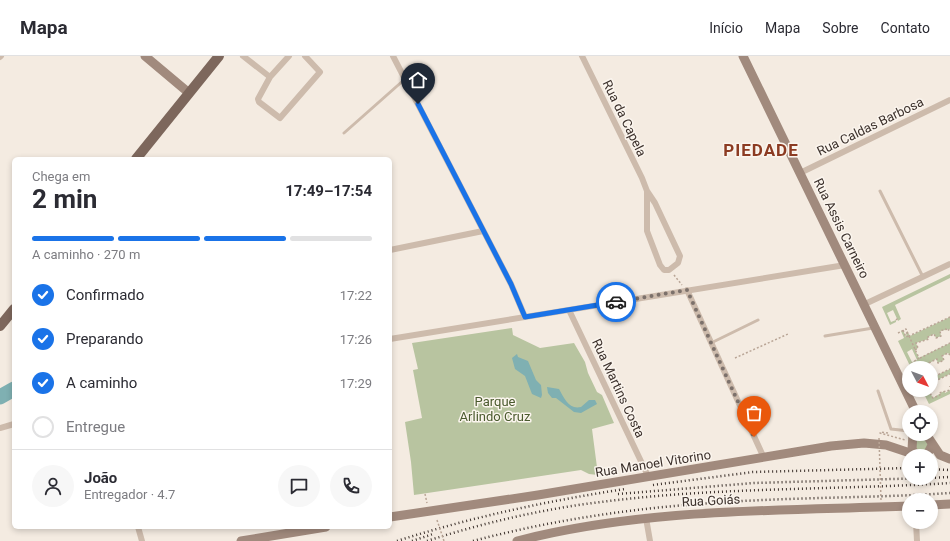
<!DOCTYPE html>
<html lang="pt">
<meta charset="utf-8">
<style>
:root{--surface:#fff;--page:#f7f7f7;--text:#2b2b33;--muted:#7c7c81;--line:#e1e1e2;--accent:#1a73e8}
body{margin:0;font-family:Roboto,sans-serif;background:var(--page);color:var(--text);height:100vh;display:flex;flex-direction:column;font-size:15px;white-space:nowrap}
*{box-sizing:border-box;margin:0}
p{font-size:13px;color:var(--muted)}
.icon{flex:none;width:22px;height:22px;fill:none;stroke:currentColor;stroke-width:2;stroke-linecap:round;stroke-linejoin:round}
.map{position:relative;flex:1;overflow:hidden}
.sheet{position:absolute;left:12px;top:101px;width:380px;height:372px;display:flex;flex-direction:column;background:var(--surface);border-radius:6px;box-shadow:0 2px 6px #0003}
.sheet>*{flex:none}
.needle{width:26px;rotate:131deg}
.fabs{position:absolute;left:902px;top:305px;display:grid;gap:8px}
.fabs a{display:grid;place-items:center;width:36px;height:36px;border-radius:50%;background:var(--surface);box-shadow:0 2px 6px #0003;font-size:20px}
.pin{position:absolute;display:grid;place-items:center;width:34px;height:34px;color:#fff;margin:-41px -17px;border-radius:50% 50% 50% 0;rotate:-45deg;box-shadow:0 0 4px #0007}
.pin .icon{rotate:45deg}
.courier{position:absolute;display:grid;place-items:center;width:40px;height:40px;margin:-20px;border:3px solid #1a73e8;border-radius:50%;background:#fff;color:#222;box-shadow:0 1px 5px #0007}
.summary em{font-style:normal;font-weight:700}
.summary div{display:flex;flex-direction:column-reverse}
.summary{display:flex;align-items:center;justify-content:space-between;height:68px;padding:0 20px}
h1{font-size:26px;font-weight:700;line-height:30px}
.bar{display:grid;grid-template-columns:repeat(4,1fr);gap:6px 4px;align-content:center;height:48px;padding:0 20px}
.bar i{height:5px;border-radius:3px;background:var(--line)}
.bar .selected{background:var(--accent)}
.bar p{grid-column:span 4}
.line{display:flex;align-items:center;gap:10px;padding:0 20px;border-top:1px solid var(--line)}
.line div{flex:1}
.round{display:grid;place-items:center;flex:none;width:42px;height:42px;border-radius:21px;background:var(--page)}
ol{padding:0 20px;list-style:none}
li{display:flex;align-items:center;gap:12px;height:44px}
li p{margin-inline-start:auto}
li .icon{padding:4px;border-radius:50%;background:var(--accent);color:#fff;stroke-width:4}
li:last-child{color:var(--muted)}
li i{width:22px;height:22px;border:2px solid var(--line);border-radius:50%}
header{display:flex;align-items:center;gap:24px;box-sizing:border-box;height:56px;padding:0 20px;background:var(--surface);border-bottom:1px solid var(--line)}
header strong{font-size:19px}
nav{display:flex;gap:22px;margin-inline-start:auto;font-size:14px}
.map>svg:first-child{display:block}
.green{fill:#b8c4a0;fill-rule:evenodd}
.water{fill:#7fb0b2}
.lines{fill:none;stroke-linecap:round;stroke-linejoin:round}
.river{stroke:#7fb0b2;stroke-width:15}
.path{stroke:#b9a596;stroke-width:1.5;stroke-dasharray:2 2;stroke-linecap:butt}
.lane{stroke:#cdbbac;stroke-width:3}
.street{stroke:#cdbbac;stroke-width:6}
.secondary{stroke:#a18a7d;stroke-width:9}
.primary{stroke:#7d675c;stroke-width:10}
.rail{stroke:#3b302b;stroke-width:2.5;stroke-dasharray:1 3;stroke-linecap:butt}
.path-bridge{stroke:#b9a596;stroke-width:1.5;stroke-dasharray:2 2;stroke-linecap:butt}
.done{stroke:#7c716b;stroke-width:4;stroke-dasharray:0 7.2}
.route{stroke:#1a73e8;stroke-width:5}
.labels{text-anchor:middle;stroke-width:3;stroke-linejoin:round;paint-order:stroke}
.street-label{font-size:13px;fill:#3b302b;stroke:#fbf5ee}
.park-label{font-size:13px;fill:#4a5a2e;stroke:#fbf5ee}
.district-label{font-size:17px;font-weight:bold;letter-spacing:1px;fill:#8c3b22;stroke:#fbf5ee}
</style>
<header>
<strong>Mapa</strong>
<nav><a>Início</a><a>Mapa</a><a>Sobre</a><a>Contato</a></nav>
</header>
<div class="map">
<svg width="950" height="485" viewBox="0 0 950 485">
<rect width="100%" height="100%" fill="#f4ebe1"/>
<path class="green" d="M950 218V222L895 249 901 263 898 265 893 254 887 257 891 266 896 264V266L890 269 882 251Z
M950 261V273L940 275 941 280 936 282 934 278 928 281V283L916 287 918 292 915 294 919 302 950 287V299L948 297 942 300 944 304 938 307 936 303 925 310 911 312 898 285 904 282 901 275 903 274 906 281 907 275 910 280ZM912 293 917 304 912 306 907 296Z
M512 272 513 279 540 292 574 287 585 306 588 317 597 336 602 339 614 367 592 373 598 419 589 418 581 414 414 439 411 406 405 366 422 362 413 314 418 313 412 287Z
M950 313V318L931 327V322Z
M922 334H925L927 338 930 337 933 342 944 335 945 337 950 334V338L929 348Z
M916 378H923L929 390 924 398 916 396Z"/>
<path class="water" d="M517 298 518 301 528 305 536 324 541 329 542 339 541 342 532 338 525 320 515 313 512 302Z
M547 331 559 333C564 342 569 354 581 351L589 344H595L597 348 581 357 574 356 556 342H552L548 337Z"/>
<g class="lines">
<path class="river" d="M0 341 14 333"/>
<path class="path" d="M674 219 682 229
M896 264 897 263 898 265
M903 274 906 281 908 280 906 275
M898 277 906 273 909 280 950 261
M909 280 919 302 912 307 914 312
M915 294 918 292 916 287 929 283 928 281 934 278 936 282 941 280 940 275 946 273 947 275 950 273
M735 302 788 278
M920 302 950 287
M918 312 937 303 938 307 944 304 942 300 948 297 950 299
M931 322 950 313
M931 327 950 318
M950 330V331
M925 334 927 338 930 337 933 342 940 339 939 337 950 334
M888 377 881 376 880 377 905 384
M425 438 427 447"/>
<path class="lane" d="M344 77 405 23
M880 135 923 221
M825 280 873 272
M711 287 758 264
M878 335 891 373 909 375"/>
<path class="street" d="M243 0 270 21
M289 0 270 21 258 43 259 46 280 62 320 16 305 0
M393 0 511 228 525 261
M582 0 642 122 647 135V175L660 209 664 214H669L678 207 680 200 655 147 647 135
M0 1 1 0
M800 117 950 44
M390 194 483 175
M687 234 764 402
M865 248 950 208
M569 254 648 420
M390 283 845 209
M0 372 14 368
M646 462 650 485
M916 466 917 485
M138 471 142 485"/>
<path class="secondary" d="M145 0 189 37
M743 0 916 356
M913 378 912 393 916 399
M926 378 940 399 950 403
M923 400 928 397 932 389
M931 449 950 448
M390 461 538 439 831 390 864 387 886 389 919 400
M241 485 326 471
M517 485C645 452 778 455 909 450"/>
<path class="primary" d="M136 103 219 0
M0 270 14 253"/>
<path class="rail" d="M931 413 950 414
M931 422 950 421
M653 429 753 416 909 412
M618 438 754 427 928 422
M397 485C472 461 547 445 625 433
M412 485 433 478
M427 485C486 466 547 452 609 445 722 431 837 434 950 427
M473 485C556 463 641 451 727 446 801 441 876 442 950 437"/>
<path class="path-bridge" d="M879 382 881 444
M437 464 444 485"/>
</g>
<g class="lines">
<path class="done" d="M616 246 687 234 754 381"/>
<path class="route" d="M418 48 511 228 525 261 616 246"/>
</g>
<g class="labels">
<g class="street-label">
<text transform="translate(625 62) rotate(64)" y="5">Rua da Capela</text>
<text transform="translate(870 70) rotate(-26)" y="5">Rua Caldas Barbosa</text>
<text transform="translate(842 172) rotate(64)" y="5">Rua Assis Carneiro</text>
<text transform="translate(619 332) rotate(65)" y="5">Rua Martins Costa</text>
<text transform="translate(653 407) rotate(-9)" y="5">Rua Manoel Vitorino</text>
<text transform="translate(711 444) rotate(-3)" y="5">Rua Goiás</text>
</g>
<g class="park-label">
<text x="495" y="350">Parque<tspan x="495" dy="15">Arlindo Cruz</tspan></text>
</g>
<g class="district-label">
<text x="761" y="100">PIEDADE</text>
</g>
</g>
</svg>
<div class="fabs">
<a><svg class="needle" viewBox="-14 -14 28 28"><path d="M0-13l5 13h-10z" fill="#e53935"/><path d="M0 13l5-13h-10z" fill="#7c7c81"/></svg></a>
<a><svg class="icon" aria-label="locate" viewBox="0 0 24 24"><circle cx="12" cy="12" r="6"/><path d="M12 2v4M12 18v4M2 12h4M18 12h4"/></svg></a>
<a>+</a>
<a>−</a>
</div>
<div class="pin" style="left:754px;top:381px;background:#ea580c"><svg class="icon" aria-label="bag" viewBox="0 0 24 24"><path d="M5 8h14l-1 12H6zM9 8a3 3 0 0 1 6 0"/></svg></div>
<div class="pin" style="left:418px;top:48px;background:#1f2937"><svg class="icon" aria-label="home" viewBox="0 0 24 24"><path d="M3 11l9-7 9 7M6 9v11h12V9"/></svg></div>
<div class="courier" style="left:616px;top:246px"><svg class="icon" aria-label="car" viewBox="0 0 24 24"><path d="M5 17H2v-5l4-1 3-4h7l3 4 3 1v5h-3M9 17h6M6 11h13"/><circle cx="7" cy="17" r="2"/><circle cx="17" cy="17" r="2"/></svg></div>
<section class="sheet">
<div class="summary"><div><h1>2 min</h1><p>Chega em</p></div><em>17:49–17:54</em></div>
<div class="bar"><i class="selected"></i><i class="selected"></i><i class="selected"></i><i></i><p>A caminho · 270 m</p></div>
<ol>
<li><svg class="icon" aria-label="check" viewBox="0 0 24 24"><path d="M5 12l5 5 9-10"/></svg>Confirmado<p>17:22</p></li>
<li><svg class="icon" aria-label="check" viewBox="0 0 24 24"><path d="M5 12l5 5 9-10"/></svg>Preparando<p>17:26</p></li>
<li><svg class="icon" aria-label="check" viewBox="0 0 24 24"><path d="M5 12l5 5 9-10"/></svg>A caminho<p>17:29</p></li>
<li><i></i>Entregue</li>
</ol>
<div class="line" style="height:72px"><a class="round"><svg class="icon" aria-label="person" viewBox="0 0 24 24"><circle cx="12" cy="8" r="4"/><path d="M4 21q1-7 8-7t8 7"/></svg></a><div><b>João</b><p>Entregador · 4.7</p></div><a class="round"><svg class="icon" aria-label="chat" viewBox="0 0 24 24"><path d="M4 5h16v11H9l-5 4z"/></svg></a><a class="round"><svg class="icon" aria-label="phone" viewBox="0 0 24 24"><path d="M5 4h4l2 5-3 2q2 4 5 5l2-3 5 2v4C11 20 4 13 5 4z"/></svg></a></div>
</section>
</div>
